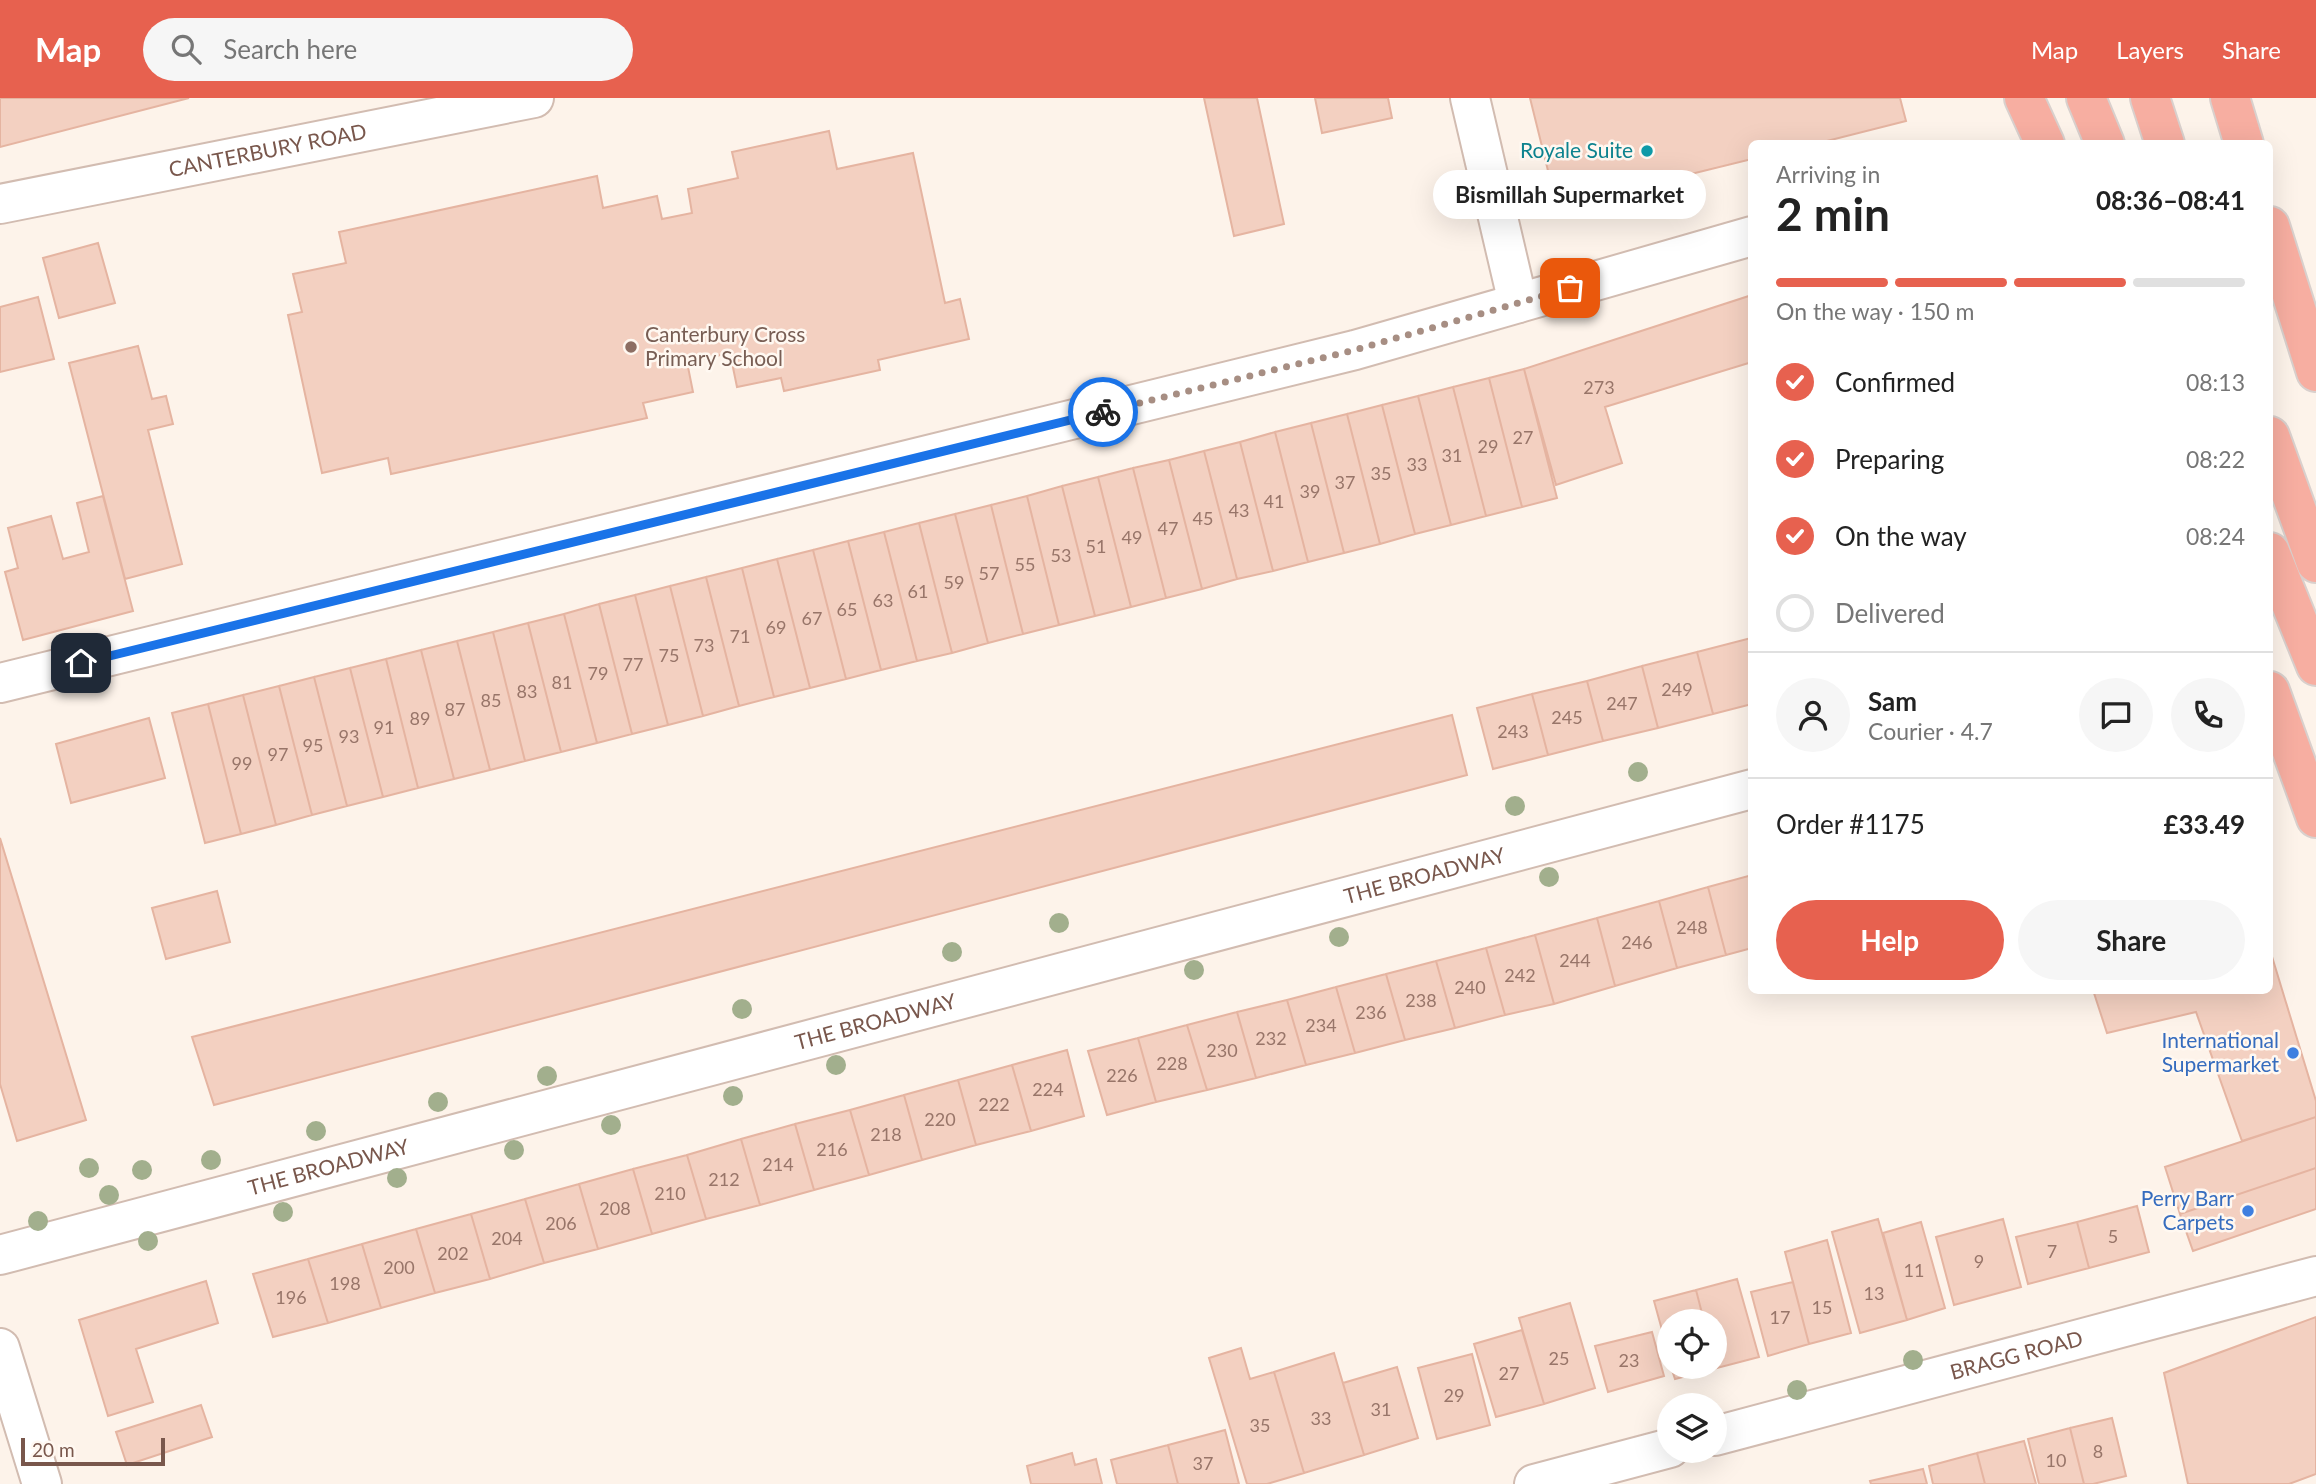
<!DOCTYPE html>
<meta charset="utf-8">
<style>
:root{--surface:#fff;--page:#f6f6f6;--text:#222;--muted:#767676;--line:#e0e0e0;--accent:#e7614f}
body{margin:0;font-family:Lato,sans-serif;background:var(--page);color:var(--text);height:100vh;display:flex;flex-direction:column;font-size:26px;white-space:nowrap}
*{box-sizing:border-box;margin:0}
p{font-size:23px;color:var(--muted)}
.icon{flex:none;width:38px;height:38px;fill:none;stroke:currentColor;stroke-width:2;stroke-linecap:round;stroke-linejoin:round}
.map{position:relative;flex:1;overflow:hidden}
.details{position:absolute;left:1748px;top:42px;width:525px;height:854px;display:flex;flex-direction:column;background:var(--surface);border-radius:10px;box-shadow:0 7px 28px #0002}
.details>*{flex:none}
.buttons{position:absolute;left:1657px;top:1211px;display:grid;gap:14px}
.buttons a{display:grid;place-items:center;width:70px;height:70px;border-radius:50%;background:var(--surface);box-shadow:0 7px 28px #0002;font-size:35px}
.scale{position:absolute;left:21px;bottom:18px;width:144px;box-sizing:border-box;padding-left:7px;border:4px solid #79574c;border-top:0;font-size:19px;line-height:24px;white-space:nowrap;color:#79574c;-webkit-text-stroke:5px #fff8f1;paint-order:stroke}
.pin{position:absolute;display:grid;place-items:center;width:60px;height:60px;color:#fff;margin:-30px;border-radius:14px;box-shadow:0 4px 10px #0006}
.courier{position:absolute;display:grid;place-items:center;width:70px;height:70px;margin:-35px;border:5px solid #1a73e8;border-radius:50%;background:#fff;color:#222;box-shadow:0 2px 9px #0007}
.bubble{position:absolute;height:49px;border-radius:24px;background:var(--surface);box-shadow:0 7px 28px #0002;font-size:23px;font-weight:700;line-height:49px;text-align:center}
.summary em{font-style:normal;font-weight:700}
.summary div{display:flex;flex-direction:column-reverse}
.summary{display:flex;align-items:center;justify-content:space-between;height:119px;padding:0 28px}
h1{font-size:46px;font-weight:700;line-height:52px}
.bar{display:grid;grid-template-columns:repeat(4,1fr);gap:10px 7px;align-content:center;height:84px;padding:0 28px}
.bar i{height:9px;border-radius:5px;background:var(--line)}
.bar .current{background:var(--accent)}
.bar p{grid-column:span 4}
.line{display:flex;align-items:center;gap:18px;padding:0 28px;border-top:2px solid var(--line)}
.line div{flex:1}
.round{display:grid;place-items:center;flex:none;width:74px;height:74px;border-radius:37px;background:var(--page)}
ol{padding:0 28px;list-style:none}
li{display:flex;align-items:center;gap:21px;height:77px}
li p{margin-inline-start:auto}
li .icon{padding:7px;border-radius:50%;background:var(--accent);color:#fff;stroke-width:4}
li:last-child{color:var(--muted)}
li i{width:38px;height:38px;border:4px solid var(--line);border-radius:50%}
.primary-button{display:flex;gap:14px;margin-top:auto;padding:14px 28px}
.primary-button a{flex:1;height:80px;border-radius:42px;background:var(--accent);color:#fff;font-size:28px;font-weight:700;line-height:80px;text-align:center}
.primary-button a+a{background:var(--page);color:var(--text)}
header{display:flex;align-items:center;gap:42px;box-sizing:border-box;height:98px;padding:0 35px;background:var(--accent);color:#fff}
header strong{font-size:33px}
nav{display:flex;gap:38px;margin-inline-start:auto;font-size:24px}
.search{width:490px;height:63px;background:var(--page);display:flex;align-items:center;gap:18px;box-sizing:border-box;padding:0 24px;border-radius:38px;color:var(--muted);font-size:26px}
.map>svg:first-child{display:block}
.building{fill:#f3d0c1;stroke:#e5b4a1;stroke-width:2}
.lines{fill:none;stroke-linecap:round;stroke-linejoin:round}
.minor-casing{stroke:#d2bcb1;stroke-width:42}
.highway-casing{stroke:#d9d0cd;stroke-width:42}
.minor{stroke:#fff;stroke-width:38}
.highway{stroke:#f7aea1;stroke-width:38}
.tree{fill:#a2af8d}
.done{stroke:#a78e83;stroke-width:7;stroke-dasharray:0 12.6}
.route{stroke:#1a73e8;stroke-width:9}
.culture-dot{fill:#0f9aa8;stroke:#fff8f1;stroke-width:2.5}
.education-dot{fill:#8d6e63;stroke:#fff8f1;stroke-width:2.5}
.shop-dot{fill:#3f7fe0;stroke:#fff8f1;stroke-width:2.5}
.labels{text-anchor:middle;stroke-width:5;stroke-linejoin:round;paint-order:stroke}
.number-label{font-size:18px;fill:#987569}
.street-label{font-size:21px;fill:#79574c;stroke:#fff8f1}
.culture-label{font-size:21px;fill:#0d838f;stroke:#fff8f1;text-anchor:end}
.education-label{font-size:21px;fill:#785e54;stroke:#fff8f1;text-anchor:start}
.shop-label{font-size:21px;fill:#366cbe;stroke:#fff8f1;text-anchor:end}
</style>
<header>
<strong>Map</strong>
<div class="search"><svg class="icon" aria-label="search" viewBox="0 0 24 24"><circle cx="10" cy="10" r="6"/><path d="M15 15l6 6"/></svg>Search here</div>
<nav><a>Map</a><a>Layers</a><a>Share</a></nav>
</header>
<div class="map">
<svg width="2316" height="1386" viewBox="0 0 2316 1386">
<rect width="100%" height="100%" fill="#fdf3ea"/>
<path class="building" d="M0 0H189L0 49Z
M1204 0H1257L1284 126 1234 138Z
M1315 0H1388L1392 20 1322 35Z
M1530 0H1900L1906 23 1815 46H1752V61L1557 109Z
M829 33 837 71 913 55 945 205 960 201 969 241 878 262 880 272 784 293 781 280 737 289 730 255 687 264 693 294 643 305 647 320 391 376 388 360 322 375 288 217 302 214 293 176 346 165 339 134 597 78 603 110 657 98 662 121 692 115 688 91 738 80 732 54Z
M98 145 115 205 59 220 43 160Z
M1752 197V264L1605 309 1622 365 1556 387 1524 271Z
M38 199 54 261 0 274V209Z
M138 248 152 301 166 298 173 326 148 332 182 466 125 481 69 265Z
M1524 271 1557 400 1522 409 1489 280Z
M1489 280 1522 409 1486 418 1453 289Z
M1453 289 1486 418 1451 427 1418 298Z
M1418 298 1451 427 1415 436 1382 307Z
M1382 307 1415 436 1380 446 1347 316Z
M1347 316 1380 446 1344 455 1311 325Z
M1311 325 1344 455 1308 464 1275 334Z
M1275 334 1308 464 1273 473 1240 344Z
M1240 344 1273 473 1237 481 1204 353Z
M1204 353 1237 481 1202 491 1169 362Z
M1169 362 1202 491 1166 500 1133 370Z
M1133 370 1166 500 1131 509 1098 379Z
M1098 379 1131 509 1095 518 1062 388Z
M1062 388 1095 518 1059 527 1027 398Z
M103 398 133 513 23 542 5 474 18 470 8 430 51 418 63 461 89 454 77 405Z
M1027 398 1059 527 1023 536 991 407Z
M991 407 1023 536 988 545 955 416Z
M955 416 988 545 952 555 919 425Z
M919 425 952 555 917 563 884 434Z
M884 434 917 563 881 572 848 443Z
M848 443 881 572 846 581 813 452Z
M813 452 846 581 810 590 777 461Z
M777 461 810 590 774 599 742 470Z
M742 470 774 599 739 608 706 479Z
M706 479 739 608 703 618 670 488Z
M670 488 703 618 668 627 635 497Z
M635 497 668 627 632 636 599 506Z
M599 506 632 636 597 645 564 516Z
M564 516 597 645 561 654 528 525Z
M528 525 561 654 525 663 493 534Z
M493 534 525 663 490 672 457 543Z
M1751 540 1752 606 1713 616 1697 554Z
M457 543 490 672 454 681 421 552Z
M421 552 454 681 418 690 386 561Z
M1697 554 1713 616 1658 630 1642 568Z
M386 561 418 690 383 699 350 570Z
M1642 568 1658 630 1603 643 1587 583Z
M350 570 383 699 347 708 314 579Z
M314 579 347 708 312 717 279 588Z
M1587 583 1603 643 1548 657 1532 596Z
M279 588 312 717 276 727 243 597Z
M1532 596 1548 657 1493 671 1477 610Z
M243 597 276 727 241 736 208 606Z
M208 606 241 736 205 745 172 615Z
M1452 617 1467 677 214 1007 192 939Z
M149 620 165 680 71 705 56 646Z
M0 740 86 1022 17 1043 0 986Z
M1752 777V850L1726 857 1708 789Z
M1708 789 1726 857 1677 870 1659 803Z
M217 793 230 844 166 861 152 810Z
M1659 803 1677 870 1615 888 1597 820Z
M1597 820 1615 888 1554 906 1535 837Z
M1535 837 1554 906 1505 917 1486 850Z
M1486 850 1505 917 1455 930 1436 863Z
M2270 852 2316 1003V1019L2242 1043 2196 914 2107 935 2093 892H2270Z
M1436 863 1455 930 1405 942 1386 876Z
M1386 876 1405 942 1355 955 1336 889Z
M1336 889 1355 955 1306 967 1287 902Z
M1287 902 1306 967 1256 980 1237 914Z
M1237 914 1256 980 1207 992 1187 927Z
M1187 927 1207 992 1156 1004 1138 940Z
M1138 940 1156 1004 1107 1017 1088 953Z
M1067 952 1084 1018 1031 1033 1012 967Z
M1012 967 1031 1033 976 1047 958 982Z
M958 982 976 1047 922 1062 904 997Z
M904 997 922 1062 869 1077 850 1012Z
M850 1012 869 1077 814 1092 795 1026Z
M2316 1019V1070L2180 1116 2165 1069Z
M795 1026 814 1092 760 1107 741 1041Z
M741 1041 760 1107 706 1121 687 1057Z
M687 1057 706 1121 652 1136 633 1071Z
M2316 1070V1111L2193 1153 2180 1116Z
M633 1071 652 1136 598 1151 579 1086Z
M579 1086 598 1151 544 1165 525 1101Z
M525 1101 544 1165 490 1181 471 1116Z
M2137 1108 2149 1154 2089 1170 2077 1124Z
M471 1116 490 1181 435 1195 416 1131Z
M1878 1121 1907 1222 1860 1235 1832 1134Z
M2003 1121 2021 1189 1954 1207 1936 1139Z
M1921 1124 1945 1210 1907 1222 1883 1135Z
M2077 1124 2089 1170 2028 1186 2016 1139Z
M416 1131 435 1195 381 1210 362 1146Z
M1827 1142 1851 1235 1809 1246 1785 1154Z
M362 1146 381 1210 328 1225 308 1161Z
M308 1161 328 1225 273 1239 253 1176Z
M1737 1181 1759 1259 1717 1270 1715 1223H1704L1696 1192Z
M206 1183 218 1225 136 1251 153 1304 108 1318 79 1222Z
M1793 1184 1809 1246 1768 1258 1751 1194Z
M1696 1192 1704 1223H1670V1261L1654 1203Z
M1570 1205 1595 1290 1544 1306 1519 1220Z
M2316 1219V1376L2289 1386H2188L2164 1275Z
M1522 1232 1544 1306 1496 1319 1474 1246Z
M1652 1234 1664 1278 1608 1294 1595 1248Z
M1241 1250 1250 1281 1274 1274 1304 1375 1267 1386H1247L1209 1260Z
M1334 1255 1364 1357 1304 1375 1274 1274Z
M1472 1256 1490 1327 1437 1341 1418 1270Z
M1715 1264 1717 1270 1675 1281 1671 1269H1715Z
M1397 1269 1418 1340 1364 1357 1343 1285Z
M201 1307 212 1339 127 1367 116 1334Z
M2112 1320 2126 1378 2093 1386H2084L2070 1330Z
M2070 1330 2084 1386H2039L2028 1341Z
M1225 1332 1239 1386H1178L1168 1347Z
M2024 1343 2036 1386H1985L1977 1355Z
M1168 1347 1178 1386H1117L1111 1362Z
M1072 1355 1075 1367 1096 1361 1102 1386H1031L1027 1368Z
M1977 1355 1985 1386H1933L1929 1368Z
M1923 1371 1927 1386H1871L1870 1383Z"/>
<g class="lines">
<g class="minor-casing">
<g id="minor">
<path d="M1470 0 1518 205"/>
<path id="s1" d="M0 106 534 0"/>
<path d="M0 585 1355 252 1752 138"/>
<path id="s2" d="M0 1157 1752 691"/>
<path d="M0 1250 42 1386"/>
<path id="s3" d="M1715 1338 2316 1178"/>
<path d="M1534 1386 1670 1350"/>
</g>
</g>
<g class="highway-casing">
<path id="highway" d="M2024 0 2045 46
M2086 0 2105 46
M2150 0 2165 46
M2230 0 2244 46
M2270 128 2316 274
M2270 338 2316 465
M2270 454 2316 568
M2270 593 2316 720"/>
</g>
<use href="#minor" class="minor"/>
<use href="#highway" class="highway"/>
</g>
<g class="tree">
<circle cx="1638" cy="674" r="10"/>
<circle cx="1515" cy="708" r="10"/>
<circle cx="1549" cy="779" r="10"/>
<circle cx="1059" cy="825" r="10"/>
<circle cx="1339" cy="839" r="10"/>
<circle cx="952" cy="854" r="10"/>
<circle cx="1194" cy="872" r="10"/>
<circle cx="742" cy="911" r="10"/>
<circle cx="836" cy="967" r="10"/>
<circle cx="547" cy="978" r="10"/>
<circle cx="733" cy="998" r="10"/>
<circle cx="438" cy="1004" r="10"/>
<circle cx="611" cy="1027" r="10"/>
<circle cx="316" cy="1033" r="10"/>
<circle cx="514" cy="1052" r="10"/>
<circle cx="211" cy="1062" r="10"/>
<circle cx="89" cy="1070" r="10"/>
<circle cx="142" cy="1072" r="10"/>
<circle cx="397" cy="1080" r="10"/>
<circle cx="109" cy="1097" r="10"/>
<circle cx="283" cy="1114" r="10"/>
<circle cx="38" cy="1123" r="10"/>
<circle cx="148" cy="1143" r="10"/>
<circle cx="1913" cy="1262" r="10"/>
<circle cx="1797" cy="1292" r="10"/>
</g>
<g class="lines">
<path class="done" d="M1103 314 1355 252 1570 190"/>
<path class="route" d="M81 565 1103 314"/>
</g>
<circle class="culture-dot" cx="1647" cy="53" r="7"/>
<circle class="education-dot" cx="631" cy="249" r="7"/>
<g class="shop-dot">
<circle cx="2293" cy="955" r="7"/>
<circle cx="2248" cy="1113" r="7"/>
</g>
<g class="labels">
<g class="number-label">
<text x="1599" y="296">273</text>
<text x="1523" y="346">27</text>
<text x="1488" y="355">29</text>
<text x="1452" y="364">31</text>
<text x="1417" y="373">33</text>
<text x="1381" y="382">35</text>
<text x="1345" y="391">37</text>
<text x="1310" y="400">39</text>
<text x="1274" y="410">41</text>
<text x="1239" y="419">43</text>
<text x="1203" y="427">45</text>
<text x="1168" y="437">47</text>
<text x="1132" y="446">49</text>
<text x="1096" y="455">51</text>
<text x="1061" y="464">53</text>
<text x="1025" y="473">55</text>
<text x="989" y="482">57</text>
<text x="954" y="491">59</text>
<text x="918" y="500">61</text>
<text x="883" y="509">63</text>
<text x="847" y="518">65</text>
<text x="812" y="527">67</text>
<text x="776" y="536">69</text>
<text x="740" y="545">71</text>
<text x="704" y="554">73</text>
<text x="669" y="564">75</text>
<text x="633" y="573">77</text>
<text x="598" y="582">79</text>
<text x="562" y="591">81</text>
<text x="1677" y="598">249</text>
<text x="527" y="600">83</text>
<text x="491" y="609">85</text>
<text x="1622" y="612">247</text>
<text x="455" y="618">87</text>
<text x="1567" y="626">245</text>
<text x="420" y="627">89</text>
<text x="384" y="636">91</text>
<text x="1513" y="640">243</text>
<text x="349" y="645">93</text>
<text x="313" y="654">95</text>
<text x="278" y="663">97</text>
<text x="242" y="672">99</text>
<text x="1692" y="836">248</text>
<text x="1637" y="851">246</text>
<text x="1575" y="869">244</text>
<text x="1520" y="884">242</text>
<text x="1470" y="896">240</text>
<text x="1421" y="909">238</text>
<text x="1371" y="921">236</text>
<text x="1321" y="934">234</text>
<text x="1271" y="947">232</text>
<text x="1222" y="959">230</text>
<text x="1172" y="972">228</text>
<text x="1122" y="984">226</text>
<text x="1048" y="998">224</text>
<text x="994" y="1013">222</text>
<text x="940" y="1028">220</text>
<text x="886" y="1043">218</text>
<text x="832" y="1058">216</text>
<text x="778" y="1073">214</text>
<text x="724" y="1088">212</text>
<text x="670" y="1102">210</text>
<text x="615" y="1117">208</text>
<text x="561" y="1132">206</text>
<text x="2113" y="1145">5</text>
<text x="507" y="1147">204</text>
<text x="2052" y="1160">7</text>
<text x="453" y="1162">202</text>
<text x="1979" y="1170">9</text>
<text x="399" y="1176">200</text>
<text x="1914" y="1179">11</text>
<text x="345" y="1192">198</text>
<text x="1874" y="1202">13</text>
<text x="291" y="1206">196</text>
<text x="1822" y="1216">15</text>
<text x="1780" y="1226">17</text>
<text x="1559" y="1267">25</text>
<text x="1629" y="1269">23</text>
<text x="1509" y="1282">27</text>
<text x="1454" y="1304">29</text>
<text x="1381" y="1318">31</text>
<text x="1321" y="1327">33</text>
<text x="1260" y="1334">35</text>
<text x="2098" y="1360">8</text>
<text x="2056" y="1369">10</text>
<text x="1203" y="1372">37</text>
</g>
<g class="street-label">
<text dy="7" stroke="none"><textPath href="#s1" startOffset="273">CANTERBURY ROAD</textPath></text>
<text dy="7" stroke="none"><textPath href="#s2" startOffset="1474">THE BROADWAY</textPath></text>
<text dy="7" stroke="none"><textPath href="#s2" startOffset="906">THE BROADWAY</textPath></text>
<text dy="7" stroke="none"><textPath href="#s2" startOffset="340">THE BROADWAY</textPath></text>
<text dy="7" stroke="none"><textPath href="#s3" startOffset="312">BRAGG ROAD</textPath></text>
</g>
<g class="culture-label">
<text x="1633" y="60">Royale Suite</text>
</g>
<g class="education-label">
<text x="645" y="244">Canterbury Cross<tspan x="645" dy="24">Primary School</tspan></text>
</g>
<g class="shop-label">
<text x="2279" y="950">International<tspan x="2279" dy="24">Supermarket</tspan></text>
<text x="2234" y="1108">Perry Barr<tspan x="2234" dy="24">Carpets</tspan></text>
</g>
</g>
</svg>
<div class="buttons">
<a><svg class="icon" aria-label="locate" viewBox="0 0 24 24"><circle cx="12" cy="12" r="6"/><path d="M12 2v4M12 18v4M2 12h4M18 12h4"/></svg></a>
<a><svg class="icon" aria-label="layers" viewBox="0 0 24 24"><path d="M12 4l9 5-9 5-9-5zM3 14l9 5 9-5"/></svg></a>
</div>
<div class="scale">20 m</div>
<div class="pin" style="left:1570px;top:190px;background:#ea580c"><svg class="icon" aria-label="bag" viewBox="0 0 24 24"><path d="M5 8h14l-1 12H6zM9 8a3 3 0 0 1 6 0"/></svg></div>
<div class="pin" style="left:81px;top:565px;background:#1f2937"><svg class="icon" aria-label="home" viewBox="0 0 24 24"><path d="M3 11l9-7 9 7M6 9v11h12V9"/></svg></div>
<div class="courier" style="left:1103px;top:314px"><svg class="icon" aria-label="bike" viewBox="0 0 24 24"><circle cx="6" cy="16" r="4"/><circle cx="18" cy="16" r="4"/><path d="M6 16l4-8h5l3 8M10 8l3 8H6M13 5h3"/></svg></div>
<div class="bubble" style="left:1433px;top:72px;width:273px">Bismillah Supermarket</div>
<section class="details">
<div class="summary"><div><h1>2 min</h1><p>Arriving in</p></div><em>08:36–08:41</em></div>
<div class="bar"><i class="current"></i><i class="current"></i><i class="current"></i><i></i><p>On the way · 150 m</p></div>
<ol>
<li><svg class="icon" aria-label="check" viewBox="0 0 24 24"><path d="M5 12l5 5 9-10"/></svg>Confirmed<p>08:13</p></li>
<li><svg class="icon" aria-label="check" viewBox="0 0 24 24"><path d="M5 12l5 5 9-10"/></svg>Preparing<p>08:22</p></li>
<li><svg class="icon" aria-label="check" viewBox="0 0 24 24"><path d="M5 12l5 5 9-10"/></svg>On the way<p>08:24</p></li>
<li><i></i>Delivered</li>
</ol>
<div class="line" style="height:126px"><a class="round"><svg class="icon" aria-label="person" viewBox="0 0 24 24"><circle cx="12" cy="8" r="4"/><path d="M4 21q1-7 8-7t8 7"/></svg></a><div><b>Sam</b><p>Courier · 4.7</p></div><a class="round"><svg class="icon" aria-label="chat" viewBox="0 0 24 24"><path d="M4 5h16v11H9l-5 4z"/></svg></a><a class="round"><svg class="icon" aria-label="phone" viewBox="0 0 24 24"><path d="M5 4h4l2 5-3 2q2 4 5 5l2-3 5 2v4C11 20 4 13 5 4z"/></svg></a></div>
<div class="line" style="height:91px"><div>Order #1175</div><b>£33.49</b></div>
<div class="primary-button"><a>Help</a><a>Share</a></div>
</section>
</div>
